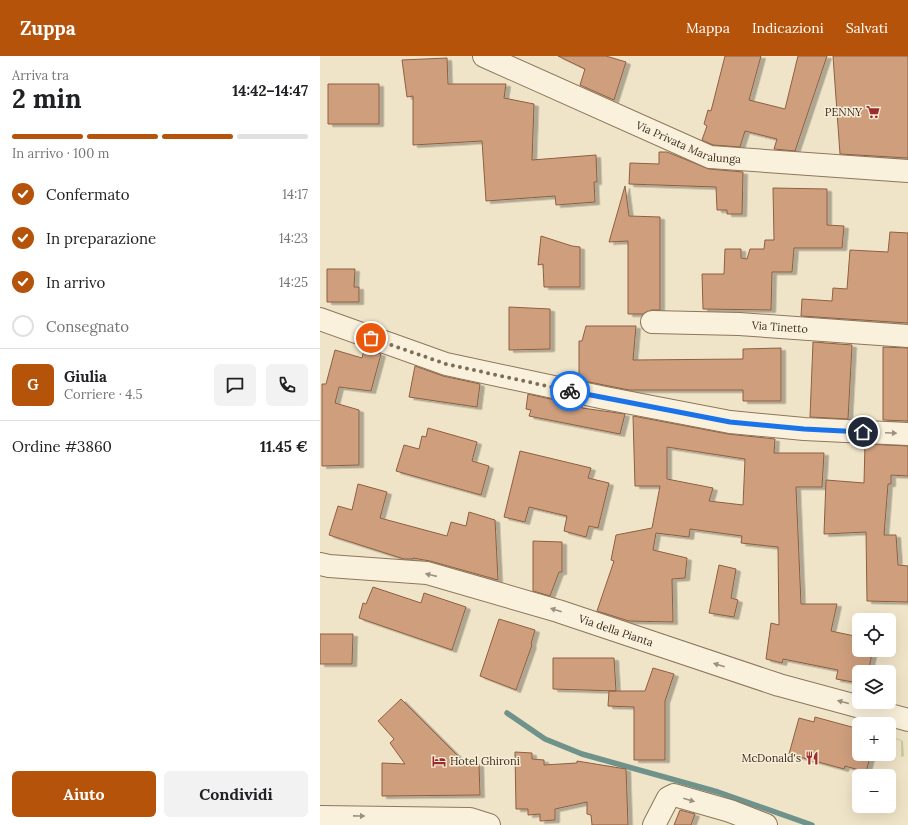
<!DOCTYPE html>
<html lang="it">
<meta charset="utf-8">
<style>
:root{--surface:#fff;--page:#f2f2f2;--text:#202124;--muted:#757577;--line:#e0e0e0;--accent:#b45309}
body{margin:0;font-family:Lora,serif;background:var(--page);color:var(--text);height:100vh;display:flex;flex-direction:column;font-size:15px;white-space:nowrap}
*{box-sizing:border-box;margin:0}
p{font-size:13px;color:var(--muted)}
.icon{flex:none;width:22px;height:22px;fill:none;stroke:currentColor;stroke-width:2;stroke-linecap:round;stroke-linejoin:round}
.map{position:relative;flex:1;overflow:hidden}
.sheet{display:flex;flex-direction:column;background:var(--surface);width:320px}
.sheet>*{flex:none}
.fabs{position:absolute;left:532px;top:557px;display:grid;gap:8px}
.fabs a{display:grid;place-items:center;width:44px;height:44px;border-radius:6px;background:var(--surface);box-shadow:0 4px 16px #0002;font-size:20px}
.pin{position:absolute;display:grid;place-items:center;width:34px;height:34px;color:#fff;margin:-17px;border:2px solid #fff;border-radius:50%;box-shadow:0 1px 4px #0007}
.courier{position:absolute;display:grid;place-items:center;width:40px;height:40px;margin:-20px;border:3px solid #1a73e8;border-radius:50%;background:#fff;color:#222;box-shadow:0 1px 5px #0007}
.overview em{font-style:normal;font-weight:700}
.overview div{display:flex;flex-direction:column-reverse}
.overview{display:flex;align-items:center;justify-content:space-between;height:68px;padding:0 12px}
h1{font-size:26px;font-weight:700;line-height:30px}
.bar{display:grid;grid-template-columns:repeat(4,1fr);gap:6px 4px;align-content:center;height:48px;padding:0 12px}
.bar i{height:5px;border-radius:3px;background:var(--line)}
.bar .current{background:var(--accent)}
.bar p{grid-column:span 4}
.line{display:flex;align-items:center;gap:10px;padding:0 12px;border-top:1px solid var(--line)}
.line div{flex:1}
.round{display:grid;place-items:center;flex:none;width:42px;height:42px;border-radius:6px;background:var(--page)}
ol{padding:0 12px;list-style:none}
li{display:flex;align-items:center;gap:12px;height:44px}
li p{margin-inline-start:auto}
li .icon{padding:4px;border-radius:50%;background:var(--accent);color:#fff;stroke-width:4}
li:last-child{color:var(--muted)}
li i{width:22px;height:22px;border:2px solid var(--line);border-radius:50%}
.button{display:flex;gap:8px;margin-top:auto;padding:8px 12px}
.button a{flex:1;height:46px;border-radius:6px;background:var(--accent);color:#fff;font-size:16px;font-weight:700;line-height:46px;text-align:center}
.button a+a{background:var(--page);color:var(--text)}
header{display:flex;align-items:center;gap:24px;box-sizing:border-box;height:56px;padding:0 20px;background:var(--accent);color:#fff}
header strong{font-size:19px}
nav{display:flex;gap:22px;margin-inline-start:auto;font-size:14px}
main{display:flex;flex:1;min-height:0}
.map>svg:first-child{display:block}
.green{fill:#c9cf9b}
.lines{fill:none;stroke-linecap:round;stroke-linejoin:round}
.stream{stroke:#6f938a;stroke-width:5.5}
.building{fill:#cf9f7d;stroke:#8d5f41;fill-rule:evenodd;filter:url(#shadow)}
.street-casing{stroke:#8d765c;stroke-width:24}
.street{stroke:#faf1dc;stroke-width:22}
.oneway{fill:#9c907e}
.done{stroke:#7c6e5b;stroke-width:4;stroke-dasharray:0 7.2}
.route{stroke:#1a73e8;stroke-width:5}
.labels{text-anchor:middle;stroke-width:3;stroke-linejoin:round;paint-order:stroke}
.poi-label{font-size:11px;fill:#3d2e20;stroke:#f7eed8;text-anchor:end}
.street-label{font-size:11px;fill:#3d2e20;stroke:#f7eed8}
</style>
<header>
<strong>Zuppa</strong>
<nav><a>Mappa</a><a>Indicazioni</a><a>Salvati</a></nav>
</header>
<main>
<section class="sheet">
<div class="overview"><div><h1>2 min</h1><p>Arriva tra</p></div><em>14:42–14:47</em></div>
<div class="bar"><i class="current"></i><i class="current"></i><i class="current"></i><i></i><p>In arrivo · 100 m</p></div>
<ol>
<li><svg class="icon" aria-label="check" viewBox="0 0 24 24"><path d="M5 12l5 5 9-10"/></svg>Confermato<p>14:17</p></li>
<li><svg class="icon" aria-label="check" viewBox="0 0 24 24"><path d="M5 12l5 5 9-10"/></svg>In preparazione<p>14:23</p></li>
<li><svg class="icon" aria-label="check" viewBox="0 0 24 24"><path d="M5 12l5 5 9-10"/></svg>In arrivo<p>14:25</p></li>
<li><i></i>Consegnato</li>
</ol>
<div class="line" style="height:72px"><b class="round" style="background:var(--accent);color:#fff">G</b><div><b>Giulia</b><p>Corriere · 4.5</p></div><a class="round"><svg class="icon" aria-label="chat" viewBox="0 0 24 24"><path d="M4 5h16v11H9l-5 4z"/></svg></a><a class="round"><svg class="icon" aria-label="phone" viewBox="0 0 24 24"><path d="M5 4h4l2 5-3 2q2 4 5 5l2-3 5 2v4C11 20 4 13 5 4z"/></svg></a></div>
<div class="line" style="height:52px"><div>Ordine #3860</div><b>11.45 €</b></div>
<div class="button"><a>Aiuto</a><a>Condividi</a></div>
</section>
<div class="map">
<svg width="588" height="769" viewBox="0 0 588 769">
<defs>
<filter id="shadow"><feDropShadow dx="4.5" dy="2.5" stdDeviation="0" flood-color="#0004"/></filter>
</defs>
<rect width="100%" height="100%" fill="#f0e4c8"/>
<path class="green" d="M569 679 583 685 584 700 581 701V685L569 681Z"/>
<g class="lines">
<path class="stream" d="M187 657 225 683 262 698 398 736 492 769"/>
</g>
<path class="building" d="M238 0H286L306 6 294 44 260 29 265 13Z
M405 0H441L429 44 465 53 478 0H507L475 95 454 93 457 83 425 75 420 91 393 89 382 84 387 70 384 68 388 54 391 55Z
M513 0H588V102L520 98Z
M127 2 128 28H186L184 42 214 48 212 104 276 99 277 126H274L275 146 236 149 235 140 166 145 162 85 93 89V40L87 41 82 4Z
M8 28H59V68H8Z
M339 96H347L389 113 423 116 422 158H407V154H397L396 131 309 128 310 107 339 108Z
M305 130 309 160 340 161V254H332L323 258H308V185L289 186Z
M453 132 507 133V169L524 170 522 192H474L472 216H452L451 254 383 253 382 218H404L405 193H421V202L427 203 430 193H444L445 184H454Z
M570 176 588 177V267L481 260 482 243 512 245 513 232 527 233 530 194 568 196Z
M221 180 252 190 260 191V231H224L223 208 218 209Z
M7 213H35L34 231H39V246H7Z
M189 251 230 253V293L189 294Z
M266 270H316L313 304 423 303V293L461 292V345H423V334H309L259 324V285H262Z
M493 286 532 289 528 363 490 361Z
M563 291 588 292V365L563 364Z
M15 294 42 302 44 294 61 298 51 335 19 331 15 347 39 354V409L2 410V328H6Z
M95 310 123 320 160 328 157 351 89 341Z
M208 338 262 350V352L305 358 300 378 209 360 211 354 206 353Z
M313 360 408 378 455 383 454 397H504L502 431H476L481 548H517L511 575 539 581V594H553L548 616H539V627L516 623 518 614 463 603 462 607 446 603 451 567 459 569 458 491 421 487 422 480 370 473 369 481 336 477 333 494 367 502 365 522 352 523 353 566 309 565 277 555 294 505 291 504 296 479 332 472 340 430H315ZM347 391 425 403 423 449 389 445 393 432 347 423Z
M108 372 157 386 152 405 169 410 161 439 76 415 84 389 99 393 102 380 106 381Z
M545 388 588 390V420L571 419V428H568L564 479H576L578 509 588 510V546L547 545 546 476 504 478 506 424 544 427Z
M200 395 271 412 268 422 289 427 278 472 269 470 266 481 244 475 247 460 209 451 205 466 184 461Z
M38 428 67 436 60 462 127 480 131 466 146 470 149 456 175 464 178 524 110 505 93 502V503H84L9 479 18 450 32 454Z
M213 485 242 486V516H239L230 540 213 535Z
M399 509 416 513 411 542 418 544 414 561 389 557Z
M53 531 101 547 104 537 146 551 132 594 39 562 43 547 46 548Z
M179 563 215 574 211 588 212 589 196 634 160 620Z
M0 578H33L32 608H0Z
M233 602H294L296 635 233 633Z
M333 612 354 618 345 645V704H314V651L288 650 289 635H325Z
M81 643 146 708H159L160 739 62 740V707L85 708 70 687 74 683 58 665Z
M495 661 539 673V698H551L546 716 525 710 524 713 469 698 479 662 494 666Z
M195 696 212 697V703L224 704V709L257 707V705L306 713 308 769H272L271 759 267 758V746L235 753V764L220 765V758L208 759V753H196Z
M360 754 375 758 371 769H354Z"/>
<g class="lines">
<g class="street-casing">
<g id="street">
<path id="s1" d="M164 0 390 101 588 115"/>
<path d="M0 263 126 308 285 342 410 366 484 373 588 378"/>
<path id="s2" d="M332 266 419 268 588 280"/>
<path id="s3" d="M0 508 9 510 107 517 238 555 459 629 588 664"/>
<path d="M0 761 150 763 169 769"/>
<path d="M334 769 348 742 354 739 410 755 446 769"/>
</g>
</g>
<use href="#street" class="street"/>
</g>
<defs><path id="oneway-solid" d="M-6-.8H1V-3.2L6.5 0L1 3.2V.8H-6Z"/></defs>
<g class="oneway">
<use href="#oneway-solid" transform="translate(571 377) rotate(3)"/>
<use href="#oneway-solid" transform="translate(111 519) rotate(-167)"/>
<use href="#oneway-solid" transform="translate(236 554) rotate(-162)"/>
<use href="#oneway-solid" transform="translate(399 609) rotate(-162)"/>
<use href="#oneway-solid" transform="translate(523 646) rotate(-165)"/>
<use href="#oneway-solid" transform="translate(369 744) rotate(16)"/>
<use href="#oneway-solid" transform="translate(39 760) rotate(1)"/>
</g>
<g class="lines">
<path class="done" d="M51 282 126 308 250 335"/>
<path class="route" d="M250 335 410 366 484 373 543 376"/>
</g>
<defs>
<g id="supermarket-bare" transform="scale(1.08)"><path d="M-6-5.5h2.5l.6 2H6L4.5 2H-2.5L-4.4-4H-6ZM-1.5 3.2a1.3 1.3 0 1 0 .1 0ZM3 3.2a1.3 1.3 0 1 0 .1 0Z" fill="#9e2a2b" stroke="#f7eed8" stroke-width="2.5" paint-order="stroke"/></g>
<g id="restaurant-bare" transform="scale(1.08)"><path d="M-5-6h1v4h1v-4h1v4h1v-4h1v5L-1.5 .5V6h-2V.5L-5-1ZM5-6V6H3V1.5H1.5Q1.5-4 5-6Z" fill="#9e2a2b" stroke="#f7eed8" stroke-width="2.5" paint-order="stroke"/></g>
<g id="hotel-bare" transform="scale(1.08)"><path d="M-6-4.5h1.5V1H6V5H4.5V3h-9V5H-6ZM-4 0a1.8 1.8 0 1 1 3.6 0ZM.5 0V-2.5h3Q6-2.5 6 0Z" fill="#9e2a2b" stroke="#f7eed8" stroke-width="2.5" paint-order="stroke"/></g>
</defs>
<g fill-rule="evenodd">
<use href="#supermarket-bare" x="553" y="56"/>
<use href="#restaurant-bare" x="492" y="702"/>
<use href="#hotel-bare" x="119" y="705"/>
</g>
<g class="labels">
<g class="poi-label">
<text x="542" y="60">PENNY</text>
<text x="481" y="706">McDonald's</text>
<text x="130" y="709" text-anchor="start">Hotel Ghironi</text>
</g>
<g class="street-label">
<text dy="4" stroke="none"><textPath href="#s1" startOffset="223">Via Privata Maralunga</textPath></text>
<text dy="4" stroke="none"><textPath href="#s2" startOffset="128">Via Tinetto</textPath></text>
<text dy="4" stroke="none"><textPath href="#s3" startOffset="305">Via della Pianta</textPath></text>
</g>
</g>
</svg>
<div class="fabs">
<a><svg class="icon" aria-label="locate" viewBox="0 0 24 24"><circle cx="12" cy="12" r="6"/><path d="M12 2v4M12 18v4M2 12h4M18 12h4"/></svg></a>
<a><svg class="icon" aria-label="layers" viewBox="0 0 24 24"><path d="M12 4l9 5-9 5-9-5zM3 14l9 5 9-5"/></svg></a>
<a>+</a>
<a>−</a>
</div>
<div class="pin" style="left:51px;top:282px;background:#ea580c"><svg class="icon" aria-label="bag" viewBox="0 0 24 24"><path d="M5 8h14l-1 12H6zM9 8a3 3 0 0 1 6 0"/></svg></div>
<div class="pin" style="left:543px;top:376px;background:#1f2937"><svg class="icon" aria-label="home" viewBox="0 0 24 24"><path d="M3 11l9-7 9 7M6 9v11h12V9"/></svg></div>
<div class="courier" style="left:250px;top:335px"><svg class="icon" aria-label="bike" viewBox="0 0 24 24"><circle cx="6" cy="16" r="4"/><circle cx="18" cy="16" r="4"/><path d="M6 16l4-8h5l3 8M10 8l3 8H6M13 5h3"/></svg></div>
</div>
</main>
